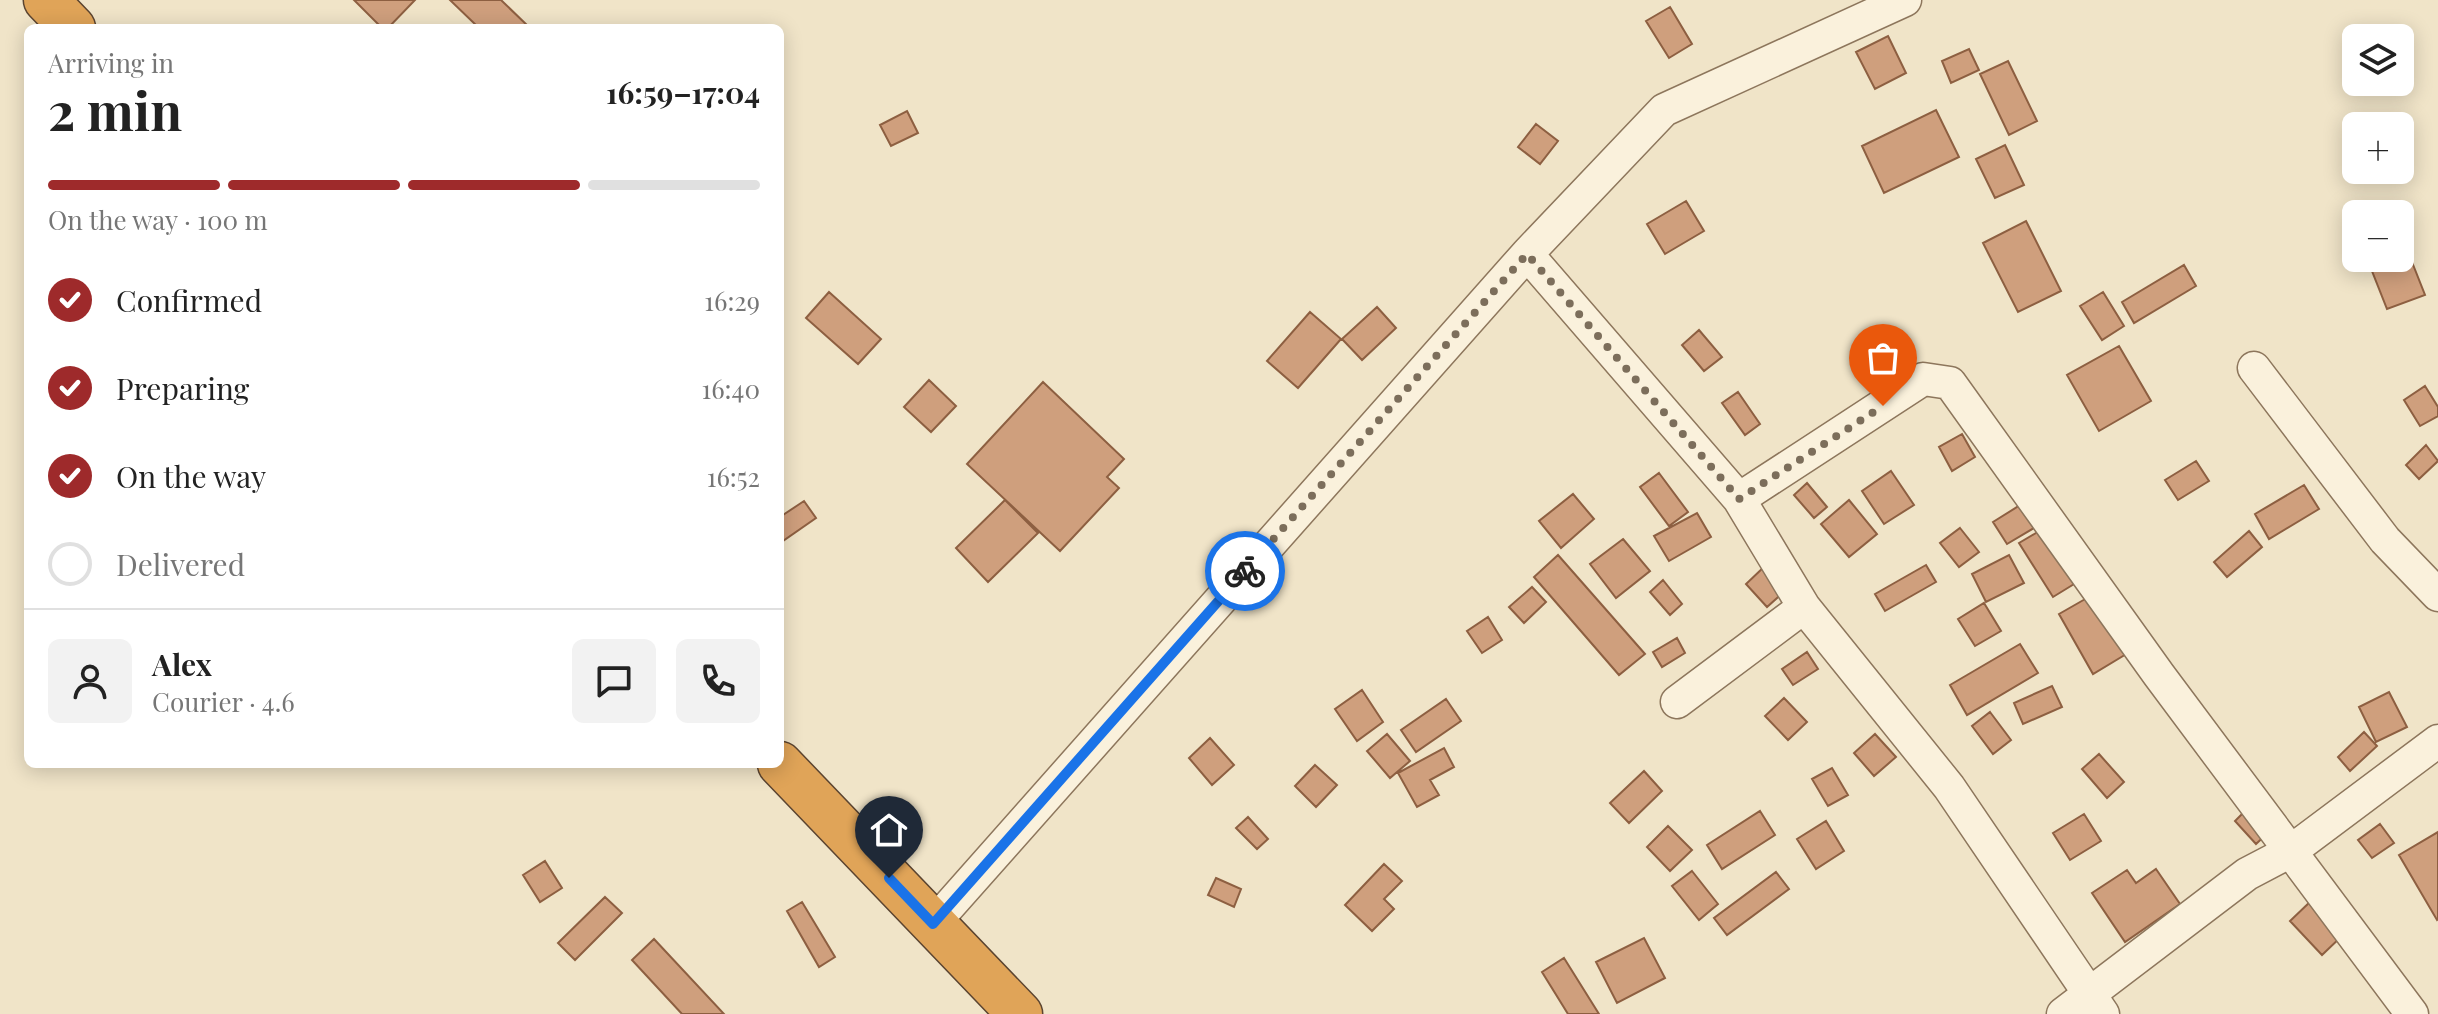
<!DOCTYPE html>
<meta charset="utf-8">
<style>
:root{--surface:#fff;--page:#f2f2f2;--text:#222;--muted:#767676;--line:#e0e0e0;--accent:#9e2a2b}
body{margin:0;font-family:"Playfair Display",serif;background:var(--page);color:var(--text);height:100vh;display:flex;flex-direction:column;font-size:30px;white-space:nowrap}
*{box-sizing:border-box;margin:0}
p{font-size:26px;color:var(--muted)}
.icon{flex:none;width:44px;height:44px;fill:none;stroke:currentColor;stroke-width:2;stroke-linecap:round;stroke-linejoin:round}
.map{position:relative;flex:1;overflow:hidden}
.drawer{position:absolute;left:24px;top:24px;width:760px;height:744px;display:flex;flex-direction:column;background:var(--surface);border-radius:12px;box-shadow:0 4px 20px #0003}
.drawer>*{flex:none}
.tools{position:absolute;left:2342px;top:24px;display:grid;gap:16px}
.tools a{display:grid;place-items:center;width:72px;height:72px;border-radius:12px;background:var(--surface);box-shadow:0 4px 20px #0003;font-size:40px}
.pin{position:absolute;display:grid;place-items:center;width:68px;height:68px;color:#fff;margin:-82px -34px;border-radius:50% 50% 50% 0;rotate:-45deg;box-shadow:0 0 8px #0007}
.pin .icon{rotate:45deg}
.courier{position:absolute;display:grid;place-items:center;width:80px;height:80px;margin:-40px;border:6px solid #1a73e8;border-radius:50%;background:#fff;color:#222;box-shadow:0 2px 10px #0007}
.head em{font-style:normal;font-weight:700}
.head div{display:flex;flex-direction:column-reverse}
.head{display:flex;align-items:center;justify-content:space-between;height:136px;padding:0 24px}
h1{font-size:52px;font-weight:700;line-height:60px}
.bar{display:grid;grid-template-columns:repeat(4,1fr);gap:12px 8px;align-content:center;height:96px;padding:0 24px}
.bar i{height:10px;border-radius:6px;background:var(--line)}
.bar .current{background:var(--accent)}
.bar p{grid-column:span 4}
.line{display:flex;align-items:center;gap:20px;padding:0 24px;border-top:2px solid var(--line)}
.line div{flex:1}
.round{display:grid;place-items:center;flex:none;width:84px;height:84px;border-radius:12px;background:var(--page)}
ol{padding:0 24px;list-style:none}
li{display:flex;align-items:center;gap:24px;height:88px}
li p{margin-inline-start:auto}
li .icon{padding:8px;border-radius:50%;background:var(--accent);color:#fff;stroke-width:4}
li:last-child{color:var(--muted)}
li i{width:44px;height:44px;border:4px solid var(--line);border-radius:50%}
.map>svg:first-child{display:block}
.building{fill:#cf9f7d;stroke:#8d5f41;stroke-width:2}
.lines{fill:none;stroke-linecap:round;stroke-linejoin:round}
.street-casing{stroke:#8d765c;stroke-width:35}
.highway-casing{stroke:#5b4430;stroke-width:47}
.street{stroke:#faf1dc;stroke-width:32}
.highway{stroke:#e0a458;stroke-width:44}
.done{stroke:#7c6e5b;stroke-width:8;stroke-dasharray:0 14.4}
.route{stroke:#1a73e8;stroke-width:10}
</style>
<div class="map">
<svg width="2438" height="1014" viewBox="0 0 2438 1014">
<rect width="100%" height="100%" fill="#f0e4c8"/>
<path class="building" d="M354 0H415L388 28H382Z
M450 0H501L530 28H479Z
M1670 7 1692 44 1669 58 1646 21Z
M1888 36 1906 73 1875 89 1856 52Z
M1969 49 1979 70 1951 83 1942 61Z
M2008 61 2037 121 2009 135 1980 74Z
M1936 110 1959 157 1884 193 1862 146Z
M907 111 918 133 891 146 880 125Z
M1536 124 1558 141 1540 164 1518 147Z
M2005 145 2024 185 1995 198 1976 159Z
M1686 201 1704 231 1665 254 1647 224Z
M2026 221 2061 291 2018 312 1983 243Z
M2410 257 2425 295 2387 309 2372 271Z
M2184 265 2196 286 2134 323 2122 302Z
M829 292 881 339 858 364 806 318Z
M2103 292 2124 326 2102 340 2080 306Z
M1377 307 1396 328 1362 360 1342 339Z
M1310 312 1341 339 1298 388 1267 361Z
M1699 330 1722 357 1704 371 1682 345Z
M2119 346 2151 401 2099 431 2067 375Z
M929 380 956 406 931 432 904 407Z
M1043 382 1124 459 1107 477 1119 488 1060 551 967 464Z
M2425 386 2438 407V416L2420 426 2404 400Z
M1738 392 1760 424 1745 435 1722 403Z
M1962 434 1975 457 1952 471 1939 447Z
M2426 445 2438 461 2419 479 2406 465Z
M2196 461 2209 481 2178 500 2165 480Z
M1891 471 1914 505 1884 524 1862 491Z
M1659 473 1688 512 1669 526 1640 487Z
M1807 483 1827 507 1814 518 1794 495Z
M2304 485 2319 509 2269 539 2255 514Z
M1573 494 1594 519 1561 548 1539 521Z
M1005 500 1038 533 988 582 956 548Z
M1849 500 1877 534 1849 557 1821 524Z
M804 501 816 518 780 543V517Z
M2025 502 2039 525 2007 544 1993 522Z
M1697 513 1711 537 1669 561 1654 536Z
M2046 527 2079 581 2053 597 2019 543Z
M1960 528 1979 552 1959 567 1940 543Z
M2249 531 2262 547 2227 577 2214 562Z
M1623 539 1650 571 1616 598 1590 564Z
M1558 555 1645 654 1619 675 1534 577Z
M2009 555 2024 583 1986 602 1972 574Z
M1926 565 1936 582 1885 611 1875 594Z
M1765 566 1787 589 1767 607 1746 584Z
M1663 580 1682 604 1670 615 1650 592Z
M1532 587 1546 602 1524 623 1509 607Z
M2094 594 2128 653 2093 674 2059 614Z
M1984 603 2001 631 1975 646 1958 619Z
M1488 617 1502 640 1482 653 1467 631Z
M1677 638 1685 653 1662 667 1653 652Z
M2020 644 2038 673 1967 715 1950 685Z
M1807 652 1818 669 1793 685 1782 669Z
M2052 686 2062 707 2023 724 2014 703Z
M1362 690 1383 722 1357 741 1335 709Z
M2389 692 2407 727 2376 742 2359 707Z
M1784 698 1807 722 1788 740 1765 716Z
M1446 699 1461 721 1416 752 1401 730Z
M1990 712 2011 740 1993 754 1972 726Z
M2364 732 2377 746 2350 771 2338 757Z
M1387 734 1410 761 1390 778 1367 751Z
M1875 734 1896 757 1874 776 1854 753Z
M1210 738 1234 765 1212 785 1189 758Z
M1444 748 1454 767 1430 780 1439 795 1417 807 1398 773Z
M2099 754 2124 782 2107 798 2082 769Z
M1315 765 1337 785 1316 807 1295 786Z
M1832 768 1848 795 1828 806 1812 779Z
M1644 771 1662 791 1629 823 1610 803Z
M2250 806 2272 829 2256 844 2235 821Z
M1760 811 1775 835 1722 869 1707 845Z
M2084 814 2101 841 2070 860 2053 833Z
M1248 817 1268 839 1257 849 1236 828Z
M1826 821 1844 851 1816 869 1797 839Z
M2380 824 2394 843 2372 858 2358 840Z
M1668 826 1692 850 1670 871 1647 847Z
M2438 832V919L2437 920 2399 855Z
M545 861 562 888 540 902 523 875Z
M1384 864 1402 881 1384 899 1394 909 1372 931 1345 905Z
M2156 869 2180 904 2125 942 2092 893 2127 870 2136 883Z
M1692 871 1718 904 1699 920 1672 886Z
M1776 872 1789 889 1727 935 1714 918Z
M1216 878 1241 889 1234 907 1208 895Z
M605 897 622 913 575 960 558 943Z
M2312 900 2344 934 2322 955 2290 921Z
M802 902 835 957 819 967 787 911Z
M1644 938 1665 978 1617 1003 1596 962Z
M654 939 724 1014H682L632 960Z
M1564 958 1599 1014H1568L1542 972Z"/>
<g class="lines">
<g class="street-casing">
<path id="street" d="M1527 254 1739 499 1804 607 1949 787 2103 1014
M2254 368 2385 540 2438 595
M1739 499 1923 379 1950 383 2159 675 2412 1014
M1677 702 1804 607
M933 924 1527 254 1664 110 1905 0
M2063 1014 2247 874 2291 851 2438 741"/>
</g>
<g class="highway-casing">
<path id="highway" d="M46 0 73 28
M780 764 1020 1014"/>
</g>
<use href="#street" class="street"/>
<use href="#highway" class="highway"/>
</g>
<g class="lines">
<path class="done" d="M1245 571 1527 254 1739 499 1883 406"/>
<path class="route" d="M889 878 933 924 1245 571"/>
</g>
</svg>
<div class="tools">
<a><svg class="icon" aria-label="layers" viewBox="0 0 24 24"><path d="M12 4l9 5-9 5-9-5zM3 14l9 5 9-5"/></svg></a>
<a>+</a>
<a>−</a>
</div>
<div class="pin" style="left:1883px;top:406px;background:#ea580c"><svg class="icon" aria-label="bag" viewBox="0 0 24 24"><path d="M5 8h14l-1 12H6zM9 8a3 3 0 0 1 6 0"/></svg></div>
<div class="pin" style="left:889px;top:878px;background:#1f2937"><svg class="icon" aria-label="home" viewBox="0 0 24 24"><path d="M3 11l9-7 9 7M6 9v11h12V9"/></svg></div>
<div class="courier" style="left:1245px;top:571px"><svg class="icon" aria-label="bike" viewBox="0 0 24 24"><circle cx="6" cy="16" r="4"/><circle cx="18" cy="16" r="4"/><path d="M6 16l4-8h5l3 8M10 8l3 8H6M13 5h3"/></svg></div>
<section class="drawer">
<div class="head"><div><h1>2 min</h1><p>Arriving in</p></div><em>16:59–17:04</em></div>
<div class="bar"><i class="current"></i><i class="current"></i><i class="current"></i><i></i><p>On the way · 100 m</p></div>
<ol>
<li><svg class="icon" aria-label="check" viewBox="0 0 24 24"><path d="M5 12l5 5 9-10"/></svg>Confirmed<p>16:29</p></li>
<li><svg class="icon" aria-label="check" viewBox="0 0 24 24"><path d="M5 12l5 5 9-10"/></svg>Preparing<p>16:40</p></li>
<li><svg class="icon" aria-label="check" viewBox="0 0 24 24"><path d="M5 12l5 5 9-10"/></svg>On the way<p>16:52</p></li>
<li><i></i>Delivered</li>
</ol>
<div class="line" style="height:144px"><a class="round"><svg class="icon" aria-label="person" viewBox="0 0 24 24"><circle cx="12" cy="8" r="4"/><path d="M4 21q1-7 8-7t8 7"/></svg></a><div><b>Alex</b><p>Courier · 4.6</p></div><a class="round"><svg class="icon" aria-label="chat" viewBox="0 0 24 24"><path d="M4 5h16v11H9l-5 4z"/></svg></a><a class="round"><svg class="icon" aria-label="phone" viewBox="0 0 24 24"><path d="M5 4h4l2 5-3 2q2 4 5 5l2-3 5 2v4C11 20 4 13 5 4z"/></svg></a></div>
</section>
</div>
